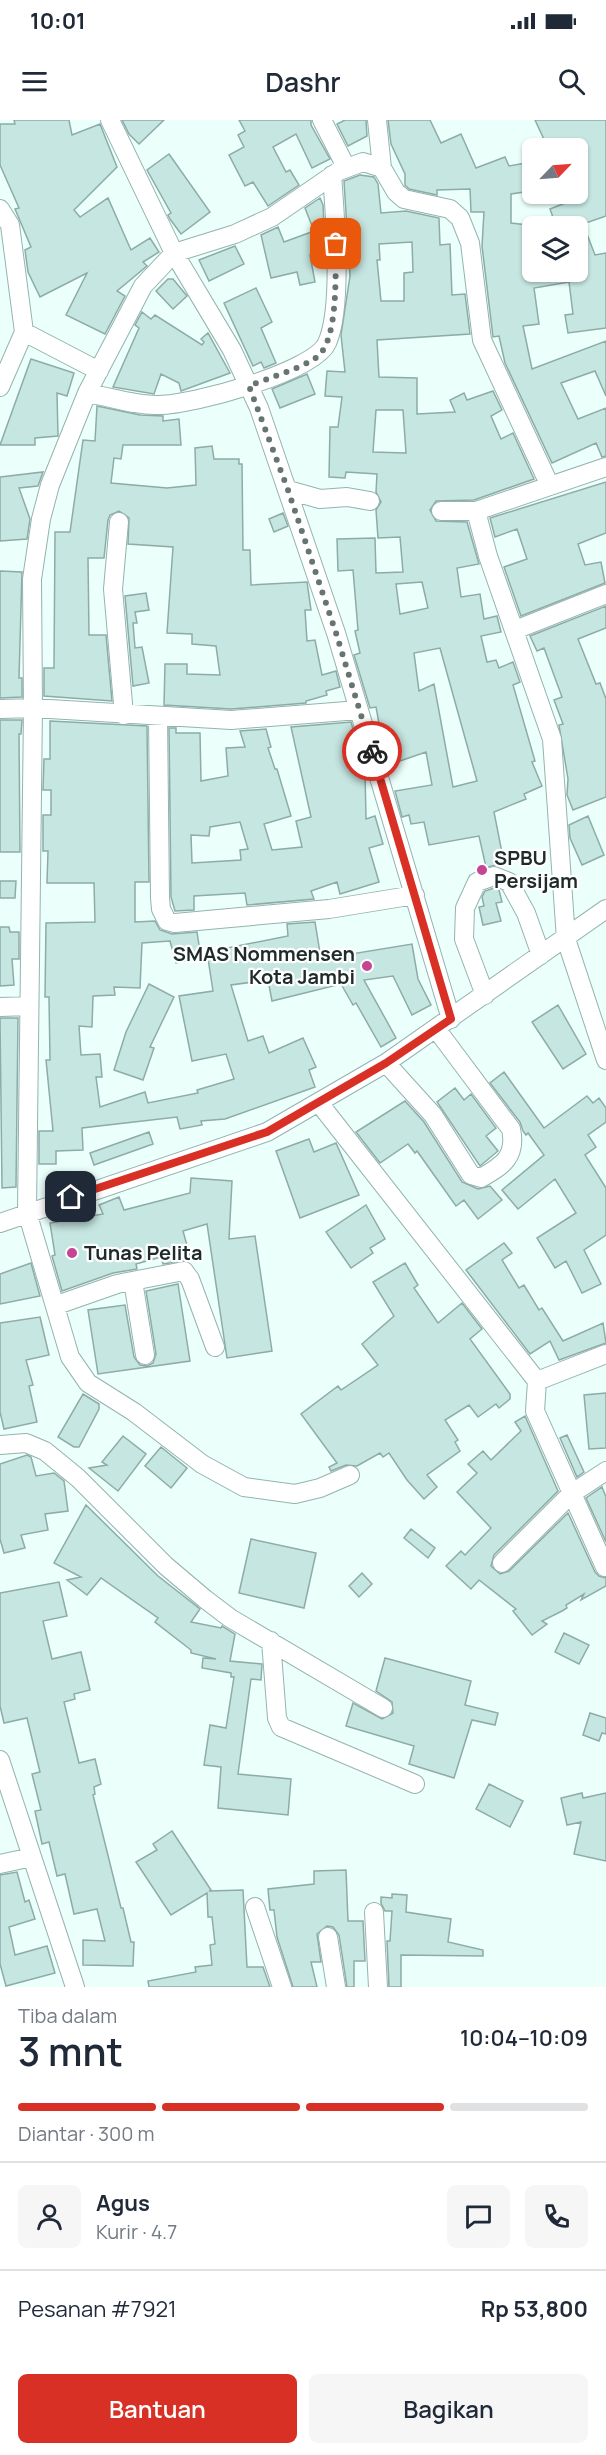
<!DOCTYPE html>
<html lang="id">
<meta charset="utf-8">
<style>
:root{--surface:#fff;--page:#f6f6f7;--text:#1f2937;--muted:#747a83;--line:#e0e1e3;--accent:#d93025}
body{margin:0;font-family:Manrope,sans-serif;background:var(--page);color:var(--text);height:100vh;display:flex;flex-direction:column;font-size:22px;white-space:nowrap}
*{box-sizing:border-box;margin:0}
p{font-size:20px;color:var(--muted)}
.icon{flex:none;width:33px;height:33px;fill:none;stroke:currentColor;stroke-width:2;stroke-linecap:round;stroke-linejoin:round}
.map{position:relative;height:1867px;overflow:hidden}
.details{display:flex;flex-direction:column;background:var(--surface);flex:1}
.details>*{flex:none}
.needle{width:39px;rotate:65deg}
.controls{position:absolute;left:522px;top:18px;display:grid;gap:12px}
.controls a{display:grid;place-items:center;width:66px;height:66px;border-radius:9px;background:var(--surface);box-shadow:0 2px 4px #0004;font-size:30px}
.pin{position:absolute;display:grid;place-items:center;width:51px;height:51px;color:#fff;margin:-26px;border-radius:12px;box-shadow:0 3px 9px #0006}
.courier{position:absolute;display:grid;place-items:center;width:60px;height:60px;margin:-30px;border:4px solid #d93025;border-radius:50%;background:#fff;color:#222;box-shadow:0 2px 8px #0007}
.head em{font-style:normal;font-weight:600}
.head div{display:flex;flex-direction:column-reverse}
.head{display:flex;align-items:center;justify-content:space-between;height:102px;padding:0 18px}
h1{font-size:39px;font-weight:600;line-height:45px}
.bar{display:grid;grid-template-columns:repeat(4,1fr);gap:9px 6px;align-content:center;height:72px;padding:0 18px}
.bar i{height:8px;border-radius:4px;background:var(--line)}
.bar .selected{background:var(--accent)}
.bar p{grid-column:span 4}
.line{display:flex;align-items:center;gap:15px;padding:0 18px;border-top:2px solid var(--line)}
.line div{flex:1}
.round{display:grid;place-items:center;flex:none;width:63px;height:63px;border-radius:9px;background:var(--page)}
.primary-button{display:flex;gap:12px;margin-top:auto;padding:12px 18px}
.primary-button a{flex:1;height:69px;border-radius:9px;background:var(--accent);color:#fff;font-size:24px;font-weight:600;line-height:69px;text-align:center}
.primary-button a+a{background:var(--page);color:var(--text)}
.status{display:flex;justify-content:space-between;align-items:center;height:42px;padding:0 30px;background:var(--surface);direction:ltr}
.status svg{height:16px;fill:currentColor}
header{display:flex;justify-content:space-between;align-items:center;height:78px;padding:0 18px;background:var(--surface);font-size:27px;font-weight:600}
.map>svg:first-child{display:block}
.building{fill:#c6e6e1;stroke:#8daca7;stroke-width:1.5;fill-rule:evenodd}
.lines{fill:none;stroke-linecap:round;stroke-linejoin:round}
.minor-casing{stroke:#95b3af;stroke-width:20}
.minor{stroke:#fff;stroke-width:18}
.done{stroke:#667572;stroke-width:6;stroke-dasharray:0 10.8}
.route{stroke:#d93025;stroke-width:8}
.poi-dot{fill:#c44593;stroke:#fff;stroke-width:2}
.labels{text-anchor:middle;stroke-width:4.5;stroke-linejoin:round;paint-order:stroke}
.poi-label{font-size:20px;font-weight:bold;fill:#1f2b29;stroke:#fff;text-anchor:start}
</style>
<div class="status"><b>10:01</b><svg viewBox="0 0 49 12"><path d="M0 12V9h3v3zM5 12V6h3v6zM10 12V3h3v9zM15 12V0h3v12zM26 1h20v11H26zM47 4h2v5h-2z"/></svg></div>
<header><svg class="icon" aria-label="menu" viewBox="0 0 24 24"><path d="M4 6h16M4 12h16M4 18h16"/></svg>Dashr<svg class="icon" aria-label="search" viewBox="0 0 24 24"><circle cx="10" cy="10" r="6"/><path d="M15 15l6 6"/></svg></header>
<div class="map">
<svg width="606" height="1867" viewBox="0 0 606 1867">
<rect width="100%" height="100%" fill="#ebfffb"/>
<path class="building" d="M14 0H69L72 15 100 4 117 47 74 90 80 97 108 78 131 130 150 118 159 132 143 142 147 146 117 171 125 176 105 214 66 195 87 153 40 177 28 152 25 130 31 127 15 89 19 88 0 45V4H15Z
M122 0H164L139 24 129 14Z
M239 0H311V5L330 39 312 48 296 14 273 27 286 52 290 50 299 65 268 86 253 62 245 66 229 35 244 27 238 15 245 11Z
M345 0H366L367 16 348 26 337 4Z
M388 0H430L441 23 461 14 476 48 505 37 509 46 532 42 531 71 511 74V103L528 105 526 133 532 132V152H578V106H556L550 89 578 78V28H548L535 0H606V96L583 104 595 135 606 133V208L568 213 565 195 573 194 569 162 534 168 539 204 523 206 532 249 606 221V276L595 251 561 263 578 299 606 288V336L602 337 596 323 552 343 505 243 499 216 493 217 482 126 484 92H471L470 69 437 70V75L409 69 405 65V54L391 24Z
M169 34 210 92 181 114 170 99 168 95 171 93 147 50Z
M360 55 374 57 378 64 381 93 406 91 439 98 440 125 450 124 452 175 465 174 470 214 377 220 379 257 417 258V294L455 292 450 280 464 273 467 280 493 271 502 290 491 296 501 319 513 313 534 359 474 380 436 381 430 390 436 401 467 402 479 444 457 448 461 477 480 474 484 499 497 496 501 512 481 516 487 542 496 540 499 548 513 542 520 562 513 565 535 641 532 642 542 666 524 674 526 679 494 692 504 743 480 749 486 747 479 716 429 725 424 702 411 704 409 695 402 697 395 671 432 665 426 632 397 642 396 639 386 641 376 587 370 588 354 535 360 533 355 511 358 510 353 450 338 451 337 419 375 418 376 453 403 452 400 417 378 418 376 390 381 382 376 372 377 354 346 352 345 358 329 357 330 307H338L342 277 325 276 327 251 345 252 341 215 350 156 344 61ZM412 122 413 152 404 153V181H381L377 140H380L379 124ZM376 290H403L406 333 373 332ZM422 462 428 488 400 494 396 464ZM440 528 477 661 453 667 434 564 419 571 414 533Z
M320 78 323 85 325 130 310 135 315 162 300 165 297 152 271 158 261 115 278 107 284 122 314 111 305 88Z
M235 126 244 144 209 161 199 140Z
M168 159H173L187 176 173 189 156 171Z
M256 168 272 202 261 208 276 243 264 248 261 242 253 246 224 183Z
M142 192 151 199 155 195 202 225 204 222 201 219 208 213 230 253 181 271 179 263 161 254 154 274 113 267 139 208 135 205Z
M31 239 74 253 67 276 57 273 58 316 35 318V325H0Z
M307 254 315 274 280 288 272 269Z
M97 286 140 295 163 296V301L179 299 181 325H123L121 339 114 338 111 363 167 368 196 365 195 328 212 326 214 339H239V344H242L243 430H250L251 465 307 462 311 490H305L307 521 315 520 322 555 336 551 340 567 326 571 327 575 306 581V583L231 589 164 585 165 544H187V554L220 555 216 526 192 524V514L167 513 173 427 128 424 129 398 119 391 110 395 108 400 104 438H88L89 515H106L112 581 44 576V548H54L55 412H70L83 320 95 321Z
M43 352 38 366 19 368 30 399 27 419 0 421V357Z
M606 362V413L578 424 585 445 601 442 605 463 521 496 504 447 527 439 517 409 495 417 490 398Z
M283 393 288 406 274 412 269 399Z
M0 451 22 452 19 558H22V577L0 578Z
M146 473 149 490 135 492 137 503H133L135 528 142 527 149 563 133 566 125 476Z
M606 486V508L578 519 596 564 600 563 606 579V677L573 690 567 675 568 659 559 605 563 604 554 580 562 577 544 528 537 531 530 516Z
M0 600H22L21 614H19L20 732H0Z
M50 601 147 606 149 762H135V802L155 801 160 810 172 814 197 812 201 838 176 843 170 821 142 823 140 868 114 867 115 875 93 876 92 907 79 906 81 935 100 934 102 957H96L100 987 145 972 148 983 198 973 197 970 234 959 226 934 192 941 179 876 213 871 207 832 288 816 287 804 315 802 321 839 412 824 418 859 431 885 412 895 393 856 364 860 396 918 381 927 356 883 353 885 341 864 272 881 268 860 231 865 248 921 263 916 269 933 303 918 316 947 309 950 315 967 225 999 201 1001 202 1005 180 1009 177 997 82 1008 83 1030 56 1031V1044H39V1011H53L46 940H50L49 877H45L46 803 95 802 94 763H47L48 731H43V695H51V670H43L44 639H50Z
M351 602 365 651 366 699 375 696 383 724 369 728 379 762 340 774 337 762 311 771 314 779 247 785 245 773 194 776V790L175 791 171 777 169 608H176V613H200L201 661 228 656 226 628 245 627 240 611 266 609 271 627 268 628 275 649H277L291 696 264 704 272 730 302 727 296 701 311 697 291 607ZM240 702 248 729 240 730 241 740 192 743 191 715 209 716 210 707Z
M588 696 604 735 582 745 570 718 569 705Z
M0 761H16L15 778H0Z
M494 768 499 770 502 782 496 783 501 801 483 805 479 787 484 786 482 777 485 771Z
M0 807H9L10 812H19V839H12L14 865 0 866Z
M149 864 174 877 150 927 154 928 143 960 114 950 126 912Z
M558 885 586 934 563 949 532 902Z
M0 898H18L16 1067 2 1068Z
M504 952 544 1008 587 976 593 983 599 978 606 988V1002L588 1015 596 1027 585 1035 606 1068V1115L584 1130 601 1164 582 1173 566 1141 555 1148 537 1118 576 1093 555 1059 518 1089 502 1070 544 1035 528 1013 526 1015 523 1011 520 1002 490 963Z
M455 968 464 980 471 974 496 1008 486 1016 498 1031 480 1046 437 982Z
M405 981 424 1002 462 1062 478 1069 490 1066 502 1080 478 1099 464 1080 456 1086 417 1031 415 1033 408 1024 380 1043 356 1012Z
M149 1012 153 1024 94 1045 90 1033Z
M309 1019 314 1032 336 1023 359 1075 300 1098 276 1031Z
M191 1058 232 1061 229 1119 255 1116 272 1231 227 1238 207 1104 183 1111 191 1140 163 1144 161 1137 136 1144 137 1149 113 1153 62 1171 52 1136 55 1135 50 1103 103 1094 99 1085 119 1077 124 1090 190 1073Z
M366 1085 385 1119 370 1128 373 1133 351 1148 326 1112Z
M504 1123 512 1133 502 1140 519 1168 524 1165 539 1190 542 1188 563 1221 603 1203 606 1223 559 1240 550 1221 530 1234 466 1150Z
M31 1143 40 1176 0 1184V1154Z
M405 1143 418 1165 414 1168 438 1203 462 1183 482 1209 470 1219 510 1274V1279L499 1288 496 1284 478 1297 469 1285 445 1300 458 1320 455 1322 460 1331 427 1355 437 1367 424 1379 407 1360 389 1333 383 1337 380 1333 357 1346 346 1345 331 1351 329 1347 337 1343 301 1294 338 1266 341 1270 378 1245 362 1224 394 1196 373 1162Z
M178 1164 190 1241 98 1254 88 1190 125 1185 134 1237 140 1245 147 1246 153 1243 156 1234 146 1171Z
M40 1197 49 1235 26 1240 33 1265 29 1266 37 1302 4 1309 0 1292V1203Z
M606 1273V1328L589 1329 584 1275Z
M83 1274 99 1284V1289L79 1327H74L58 1317Z
M525 1296 558 1371 494 1435 491 1446 500 1454 509 1451 568 1393 595 1452 599 1456 606 1458V1466L581 1480 584 1474 566 1485 567 1488 562 1491 542 1501 547 1504 532 1515 513 1491 516 1489 479 1460 471 1469 446 1446 461 1431 465 1435 491 1408 457 1372 477 1353 468 1344 483 1331 491 1340 521 1311 515 1302Z
M567 1315 584 1352 577 1357 560 1318Z
M123 1316 146 1334 118 1371 89 1348 107 1345 102 1342Z
M161 1327 187 1348 171 1368 145 1346Z
M27 1335 31 1337 36 1356 54 1353 64 1361 68 1391 45 1394 48 1410 21 1415 25 1428 4 1433 0 1419V1344Z
M602 1367 606 1377V1422L586 1378Z
M86 1385 158 1456 200 1489 191 1502 221 1508 222 1506 235 1514 230 1541 262 1544 261 1560 251 1559 238 1654 291 1659 288 1695 218 1688 221 1647 204 1645 210 1605 226 1608 234 1557H231V1553L202 1548 203 1538 216 1539 191 1533V1530L155 1502 158 1498 101 1458 87 1475 67 1460 81 1457 54 1443Z
M411 1409 435 1428 428 1438 404 1418Z
M251 1419 316 1433 304 1488 239 1473Z
M362 1453 372 1464 359 1477 349 1466Z
M59 1462 67 1496 43 1501 52 1539 81 1532 90 1570 74 1574 75 1579 64 1582 79 1643 95 1639 101 1664 94 1667 95 1674 93 1675 121 1788H123L131 1822H134L133 1846 83 1845V1820L105 1821 97 1789 74 1794 65 1754 57 1756 49 1722 42 1724 35 1691 41 1690 32 1654 40 1652 27 1598 4 1603 0 1586V1473Z
M564 1513 589 1525 579 1544 555 1532Z
M385 1538 471 1561 465 1585 498 1593 495 1605 472 1600 454 1658 409 1644 414 1626 346 1606 353 1583 382 1599 393 1593 392 1582 376 1571Z
M590 1593 606 1598V1614L602 1613 599 1621 583 1615Z
M489 1664 523 1681 510 1707 476 1689Z
M582 1673 583 1678 606 1673V1741L574 1734 581 1702 567 1705 561 1678Z
M172 1711 211 1770 209 1771 243 1770 247 1847H263L270 1867H149L148 1861 196 1852 195 1847 212 1845 210 1825 215 1824 212 1797H208L207 1773 171 1795 136 1742 157 1730 153 1724Z
M346 1750 348 1801H363L365 1841H354V1867H347L339 1815 333 1807 327 1806 317 1814 321 1842H311L317 1867H293L277 1817 274 1790H270L268 1769 314 1764V1751Z
M17 1752 25 1782 29 1780 35 1799 9 1807 15 1835 47 1826 55 1853 6 1866 0 1844V1755Z
M392 1774 407 1775 406 1792 451 1799 448 1822 483 1830V1836L401 1835V1867H389L387 1821H390L392 1791H385L381 1783V1777L392 1778Z"/>
<g class="lines">
<g class="minor-casing">
<path id="minor" d="M110 0 174 133 232 230 259 288 336 513 451 899
M322 0 346 47
M377 0 382 48
M0 89 10 105 24 212 0 267
M24 212 99 251
M87 273C111 277 136 286 159 285 192 285 314 252 327 223 343 188 335 95 332 55
M606 347 476 391 488 436 552 619 566 819 606 940
M288 370 320 379 347 377 370 381
M441 391H476
M119 402 113 469 124 595
M515 510 606 474
M0 589 33 588 231 600 359 590
M158 596 160 778 161 789 167 801 175 803 329 789 415 775
M485 875 464 819 465 788 477 762 494 756 509 762 526 793 541 835
M0 887 29 886
M386 943 433 995 471 1055 481 1058C502 1046 517 1037 511 1009L437 910
M319 983 537 1261 606 1234
M0 1103 267 1012 386 943 606 789
M133 1161 145 1235
M57 1185 117 1164 184 1151 190 1159 215 1227
M537 1261 535 1291 605 1447
M0 1325 26 1323 45 1331 78 1358 166 1446 205 1479 230 1498 383 1588
M350 1355 320 1368 295 1374 244 1367 202 1344 134 1292 88 1263 70 1237 27 1092 33 588 32 459 41 399 50 365 87 273 143 166 174 133 235 114 272 97 339 51 363 42 382 48 396 72 404 79 450 89 460 98 470 123 482 220 550 366
M502 1443 571 1374 606 1351
M271 1521 277 1598 281 1607 415 1664
M0 1640 75 1867
M0 1744 32 1737
M255 1787 282 1867
M374 1792 378 1867
M328 1817 336 1867"/>
</g>
<use href="#minor" class="minor"/>
</g>
<g class="lines">
<path class="done" d="M336 124C335 151 339 220 317 237 298 250 270 257 249 266L288 370 336 513 372 631"/>
<path class="route" d="M71 1077 267 1012 386 943 451 899 372 631"/>
</g>
<g class="poi-dot">
<circle cx="482" cy="750" r="6"/>
<circle cx="367" cy="846" r="6"/>
<circle cx="72" cy="1133" r="6"/>
</g>
<g class="labels">
<g class="poi-label">
<text x="494" y="745">SPBU<tspan x="494" dy="23">Persijam</tspan></text>
<text x="355" y="841" text-anchor="end">SMAS Nommensen<tspan x="355" dy="23">Kota Jambi</tspan></text>
<text x="84" y="1140">Tunas Pelita</text>
</g>
</g>
</svg>
<div class="controls">
<a><svg class="needle" viewBox="-14 -14 28 28"><path d="M0-13l5 13h-10z" fill="#e53935"/><path d="M0 13l5-13h-10z" fill="#747a83"/></svg></a>
<a><svg class="icon" aria-label="layers" viewBox="0 0 24 24"><path d="M12 4l9 5-9 5-9-5zM3 14l9 5 9-5"/></svg></a>
</div>
<div class="pin" style="left:336px;top:124px;background:#ea580c"><svg class="icon" aria-label="bag" viewBox="0 0 24 24"><path d="M5 8h14l-1 12H6zM9 8a3 3 0 0 1 6 0"/></svg></div>
<div class="pin" style="left:71px;top:1077px;background:#1f2937"><svg class="icon" aria-label="home" viewBox="0 0 24 24"><path d="M3 11l9-7 9 7M6 9v11h12V9"/></svg></div>
<div class="courier" style="left:372px;top:631px"><svg class="icon" aria-label="bike" viewBox="0 0 24 24"><circle cx="6" cy="16" r="4"/><circle cx="18" cy="16" r="4"/><path d="M6 16l4-8h5l3 8M10 8l3 8H6M13 5h3"/></svg></div>
</div>
<section class="details">
<div class="head"><div><h1>3 mnt</h1><p>Tiba dalam</p></div><em>10:04–10:09</em></div>
<div class="bar"><i class="selected"></i><i class="selected"></i><i class="selected"></i><i></i><p>Diantar · 300 m</p></div>
<div class="line" style="height:108px"><a class="round"><svg class="icon" aria-label="person" viewBox="0 0 24 24"><circle cx="12" cy="8" r="4"/><path d="M4 21q1-7 8-7t8 7"/></svg></a><div><b>Agus</b><p>Kurir · 4.7</p></div><a class="round"><svg class="icon" aria-label="chat" viewBox="0 0 24 24"><path d="M4 5h16v11H9l-5 4z"/></svg></a><a class="round"><svg class="icon" aria-label="phone" viewBox="0 0 24 24"><path d="M5 4h4l2 5-3 2q2 4 5 5l2-3 5 2v4C11 20 4 13 5 4z"/></svg></a></div>
<div class="line" style="height:78px"><div>Pesanan #7921</div><b>Rp 53,800</b></div>
<div class="primary-button"><a>Bantuan</a><a>Bagikan</a></div>
</section>
